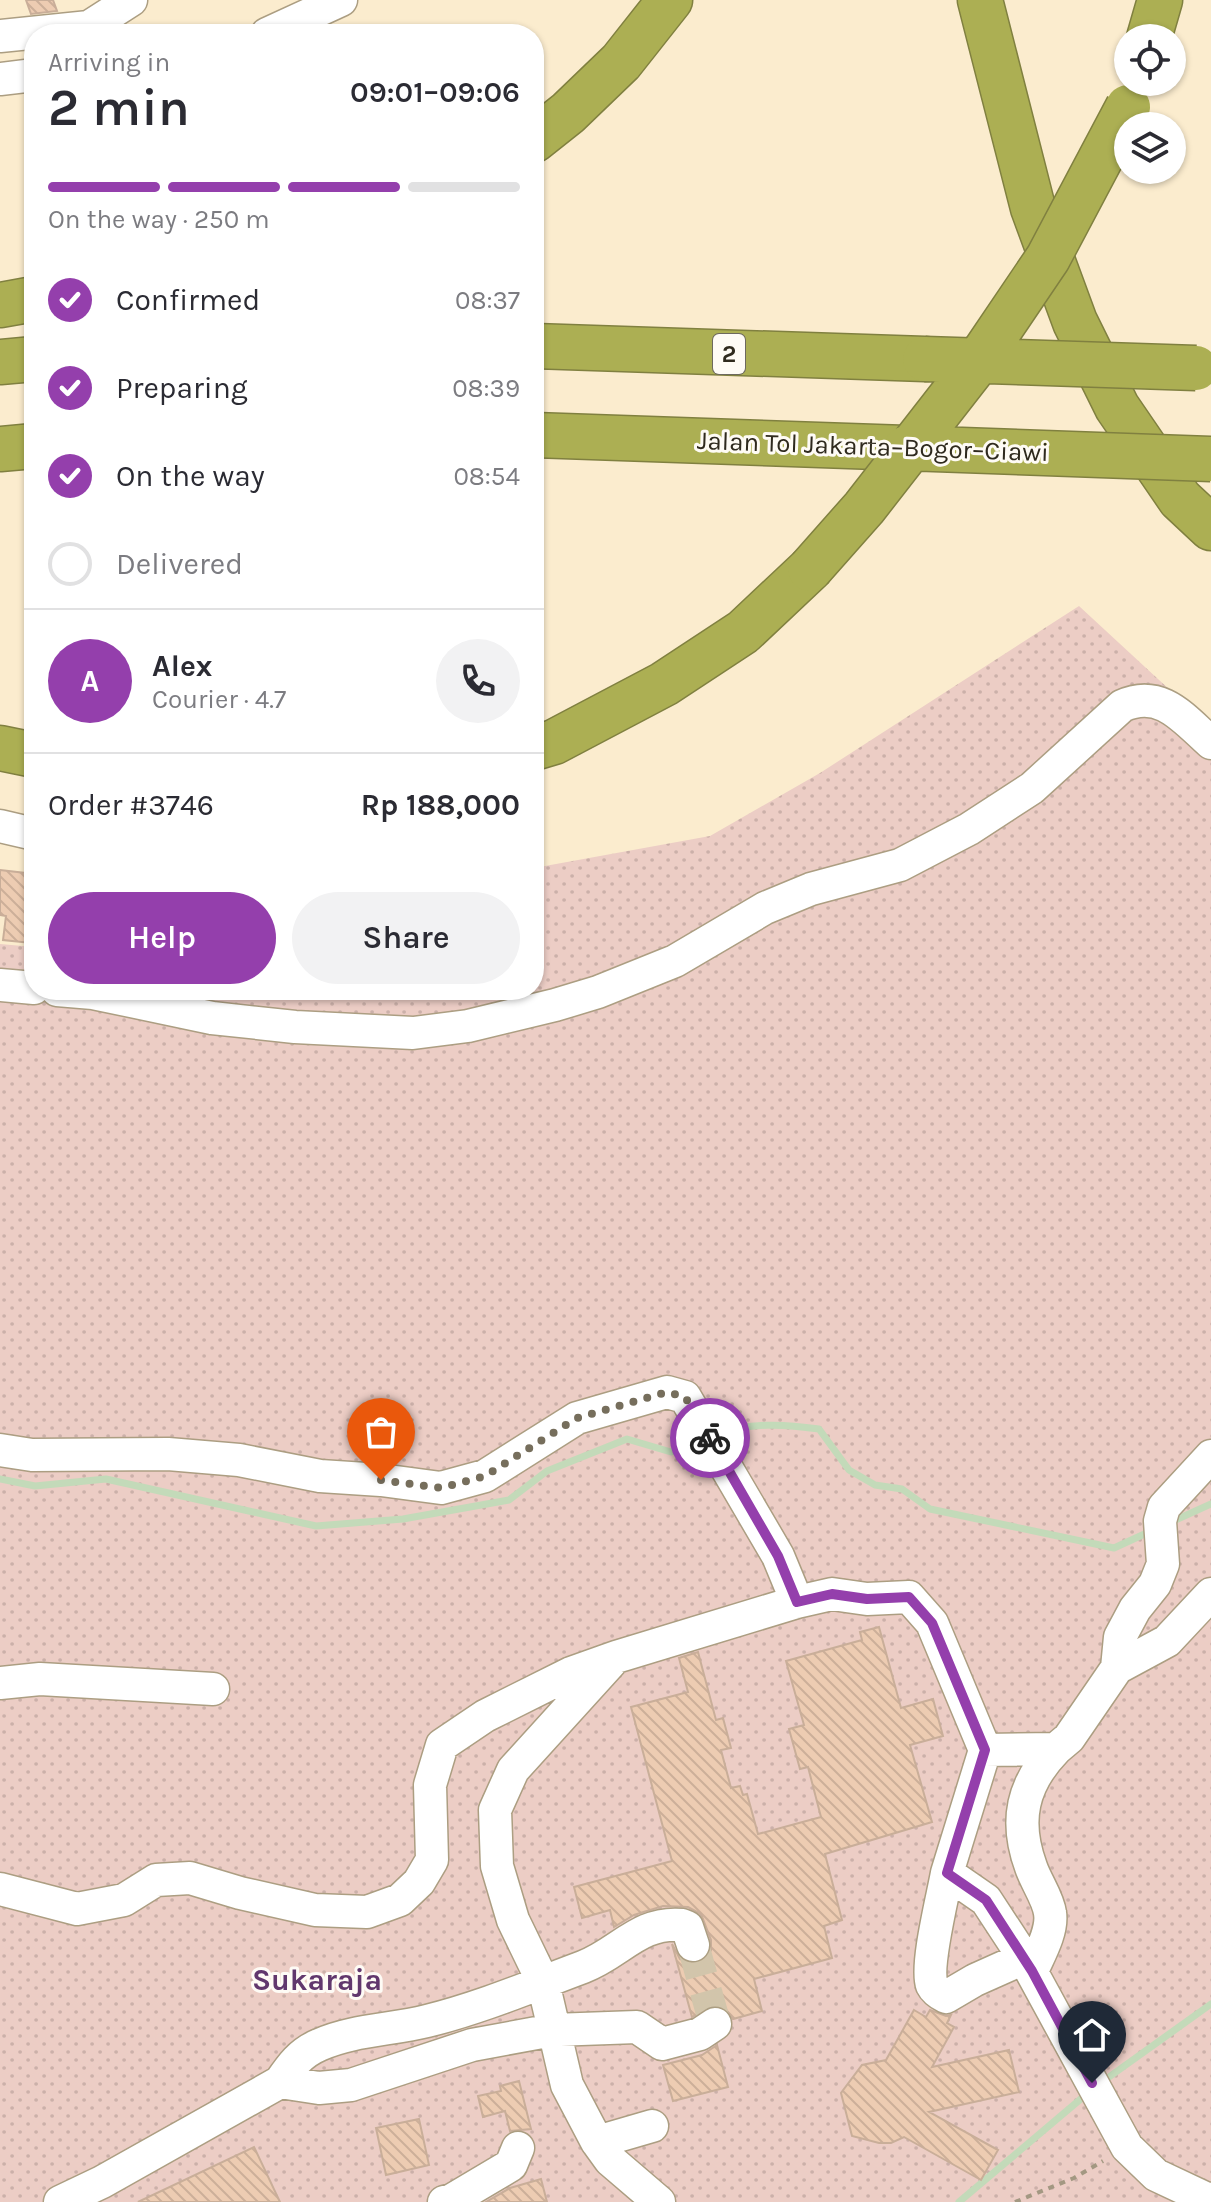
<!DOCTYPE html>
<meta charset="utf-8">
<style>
:root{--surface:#fff;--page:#f2f2f3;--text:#2b2b33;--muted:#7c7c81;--line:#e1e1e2;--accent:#943fac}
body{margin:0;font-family:Karla,sans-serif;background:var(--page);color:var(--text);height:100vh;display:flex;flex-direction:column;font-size:30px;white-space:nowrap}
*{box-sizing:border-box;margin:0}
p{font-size:26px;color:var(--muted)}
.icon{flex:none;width:44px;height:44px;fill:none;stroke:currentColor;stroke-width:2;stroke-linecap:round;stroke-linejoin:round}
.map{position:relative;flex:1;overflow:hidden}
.details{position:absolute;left:24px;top:24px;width:520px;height:976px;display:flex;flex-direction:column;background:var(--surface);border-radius:32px;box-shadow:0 2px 6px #0004}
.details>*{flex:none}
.controls{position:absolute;left:1114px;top:24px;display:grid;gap:16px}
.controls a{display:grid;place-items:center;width:72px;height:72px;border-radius:50%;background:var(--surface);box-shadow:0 2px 6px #0004;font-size:40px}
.pin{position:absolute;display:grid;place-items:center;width:68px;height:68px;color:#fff;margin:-82px -34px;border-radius:50% 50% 50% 0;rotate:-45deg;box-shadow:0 0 8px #0007}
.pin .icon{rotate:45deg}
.courier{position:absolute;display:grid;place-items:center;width:80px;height:80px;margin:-40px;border:6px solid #943fac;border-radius:50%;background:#fff;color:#222;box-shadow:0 2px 10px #0007}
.overview em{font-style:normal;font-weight:600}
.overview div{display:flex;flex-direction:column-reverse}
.overview{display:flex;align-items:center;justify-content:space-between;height:136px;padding:0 24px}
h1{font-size:52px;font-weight:600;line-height:60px}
.bar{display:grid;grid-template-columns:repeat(4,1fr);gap:12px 8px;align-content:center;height:96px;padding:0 24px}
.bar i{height:10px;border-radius:6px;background:var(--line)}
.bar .selected{background:var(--accent)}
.bar p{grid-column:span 4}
.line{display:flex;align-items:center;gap:20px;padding:0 24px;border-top:2px solid var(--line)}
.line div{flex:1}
.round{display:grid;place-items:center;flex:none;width:84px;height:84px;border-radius:42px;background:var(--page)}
ol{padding:0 24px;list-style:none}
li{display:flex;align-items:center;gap:24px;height:88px}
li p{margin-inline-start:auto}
li .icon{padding:8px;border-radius:50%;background:var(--accent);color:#fff;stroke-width:4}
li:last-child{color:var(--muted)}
li i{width:44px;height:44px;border:4px solid var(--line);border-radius:50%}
.button{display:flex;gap:16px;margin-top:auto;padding:16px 24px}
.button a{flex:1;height:92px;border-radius:48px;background:var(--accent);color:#fff;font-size:32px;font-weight:600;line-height:92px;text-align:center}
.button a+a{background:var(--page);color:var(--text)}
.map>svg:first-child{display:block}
.grass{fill:url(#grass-dots)}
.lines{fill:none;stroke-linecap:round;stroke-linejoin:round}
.stream{stroke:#c3dab9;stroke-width:7}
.building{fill:url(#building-back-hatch);stroke:#c9ae99;stroke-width:2}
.minor-tunnel{stroke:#d2c5ab;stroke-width:32;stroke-dasharray:32 16;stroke-linecap:butt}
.minor-casing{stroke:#ac9e82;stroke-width:35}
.highway-casing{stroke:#808040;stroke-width:47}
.path{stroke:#a39882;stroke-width:4;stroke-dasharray:6 6;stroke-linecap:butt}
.minor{stroke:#fff;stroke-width:32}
.highway{stroke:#acaf53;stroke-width:44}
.highway-bridge-casing{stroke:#808040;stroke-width:47;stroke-linecap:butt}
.highway-bridge{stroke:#acaf53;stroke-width:44}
.done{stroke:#766e5c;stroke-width:8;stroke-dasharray:0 14.4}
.route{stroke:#943fac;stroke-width:10}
.labels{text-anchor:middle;stroke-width:6;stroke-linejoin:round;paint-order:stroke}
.shield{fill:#fefbf5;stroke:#6d695e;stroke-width:2}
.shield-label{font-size:24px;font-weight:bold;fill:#2f2a1e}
.street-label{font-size:26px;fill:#2f2a1e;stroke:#fefbf5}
.quarter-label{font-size:30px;font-weight:bold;fill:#61376d;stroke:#fefbf5}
</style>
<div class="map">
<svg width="1211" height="2202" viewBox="0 0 1211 2202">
<defs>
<pattern id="grass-dots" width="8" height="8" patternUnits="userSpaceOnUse" patternTransform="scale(2)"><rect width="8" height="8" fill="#eccdc5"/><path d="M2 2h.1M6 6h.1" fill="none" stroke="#cbb0a9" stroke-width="1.8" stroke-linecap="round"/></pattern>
<pattern id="building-back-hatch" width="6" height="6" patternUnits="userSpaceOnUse" patternTransform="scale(2)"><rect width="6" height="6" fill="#edccb2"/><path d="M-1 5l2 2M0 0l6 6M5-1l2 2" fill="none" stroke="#ccaf99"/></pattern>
</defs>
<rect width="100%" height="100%" fill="#fbecce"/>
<path class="grass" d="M1079 606 1211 728V2202H0V944L34 947V990H534V868L710 836 820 773Z"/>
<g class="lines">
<path class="stream" d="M716 1435C750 1422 784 1424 819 1429L849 1470 875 1485 902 1489 930 1509 1114 1548 1151 1531
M0 1479 35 1486 106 1479 316 1526 403 1519 509 1500 547 1471 627 1439 671 1452 701 1441
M1169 1523 1211 1504
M1102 2082 1211 2004
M959 2202 1089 2092"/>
</g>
<path class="building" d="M26 0H53L57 11 31 14Z
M0 870 34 874V940L31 939V943L3 940 6 916 0 915Z
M879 1627 901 1708 933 1699 943 1736 910 1745 932 1822 825 1854 842 1920 824 1926 832 1958 754 1979 762 2011 733 2019 724 2007 713 2005 692 2017 672 1944 680 1959 688 1963H698L707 1958 711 1950V1940L701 1914 688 1907 663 1906 634 1915 614 1927 610 1910 582 1918 574 1887 672 1861 631 1707 688 1692 679 1658 698 1652 716 1720 723 1718 731 1748 721 1750 731 1788 740 1786 743 1795 747 1794 758 1834 821 1817 808 1767 800 1769 789 1729 804 1725 786 1661 862 1640 860 1632Z
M914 2010 926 2017 930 2010 946 2016 951 2015 947 2023 954 2027 932 2067 1009 2050 1019 2092 929 2112 998 2150 981 2180 904 2137 891 2143H879L852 2136 841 2093 862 2065 886 2060Z
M717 2045 728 2087 673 2101 663 2065 702 2055Z
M519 2081 531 2129 510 2131 505 2111 483 2117 478 2096 501 2091 500 2086Z
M419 2119 429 2165 386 2175 376 2128Z
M254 2147 280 2202H138Z
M541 2179 547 2202H486L510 2188Z"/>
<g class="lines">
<path class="minor-tunnel" d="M693 1945 715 2024"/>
<g class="minor-casing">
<path id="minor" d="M267 34 341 0
M0 36 89 27 131 0
M0 79 34 75
M0 826 34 834
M0 985 34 988
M57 990 93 993 212 1018 295 1027 413 1033 468 1026 555 1005 598 992 675 961 765 908 811 889 900 865 969 829 1032 788 1122 706C1161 688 1184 719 1211 743
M0 1450 32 1455 168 1454 239 1460 320 1476 381 1480 441 1488 485 1476 577 1418 667 1392 685 1397 778 1556 797 1602
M1211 1594 1167 1641 1117 1668 1069 1738 1056 1749 985 1750 947 1873 986 1900 1024 1958 1127 2147 1156 2175 1205 2198 1211 2199
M611 1662 513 1770 495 1810 497 1866 513 1920 543 1982 567 2085 597 2142 610 2160 659 2202
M1117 1668 1120 1637 1135 1609 1155 1584 1163 1564 1160 1521 1164 1507 1211 1456
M0 1683 40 1679 213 1689
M947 1873C943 1896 925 1966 932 1985 935 1991 940 1994 946 1997L975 1980 1024 1958
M0 1889 77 1909 124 1900 156 1880 190 1878 240 1893 315 1910 367 1912 400 1900 419 1882 432 1860 430 1785 442 1745 485 1716 571 1673 616 1657 797 1602 832 1594 867 1599 909 1597 932 1623 985 1750
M1032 1971C1039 1955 1053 1931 1050 1913 1048 1898 1036 1882 1031 1867 1014 1821 1022 1784 1056 1749
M280 2082C291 2066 300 2053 319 2045 352 2030 391 2030 427 2021 480 2008 532 1986 583 1967 620 1953 639 1921 682 1925L687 1927 693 1945
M597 2142 652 2126
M60 2202 102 2182 280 2082 319 2088 351 2085 472 2045 553 2030 637 2027 662 2044 700 2034 715 2024
M444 2202 452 2200 511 2165 518 2148"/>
</g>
<g class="highway-casing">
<path id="highway" d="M980 0 1033 208 1075 322 1117 407 1180 499 1211 528
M1149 38 1160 0
M534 140 568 113 621 62 670 0
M0 305 34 299
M534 346 925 359
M0 362 34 359
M534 435 906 448
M0 449 34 446
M0 748 34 755
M534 748 554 742 664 684 743 632 810 569"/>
</g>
<path class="path" d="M1015 2202 1074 2178 1103 2161"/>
<use href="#minor" class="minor"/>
<use href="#highway" class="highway"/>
<g class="highway-bridge-casing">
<path id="highway-bridge" d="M925 359 1196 368
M906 448 1211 459
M810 569 864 508 977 363 1048 258 1128 107"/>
</g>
<use href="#highway-bridge" class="highway-bridge"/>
</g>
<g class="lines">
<path class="done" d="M381 1480 441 1488 485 1476 577 1418 667 1392 685 1397 710 1438"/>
<path class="route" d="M710 1438 778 1556 797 1602 832 1594 867 1599 909 1597 932 1623 985 1750 947 1873 986 1900 1032 1971 1092 2083"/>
</g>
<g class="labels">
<rect class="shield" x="713" y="334" width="32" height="40" rx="6"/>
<g class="shield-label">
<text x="729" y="362">2</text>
</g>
<g class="street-label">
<text transform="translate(873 446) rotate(2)" y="9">Jalan Tol Jakarta–Bogor–Ciawi</text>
</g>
<g class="quarter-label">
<text x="317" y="1990">Sukaraja</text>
</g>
</g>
</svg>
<div class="controls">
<a><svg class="icon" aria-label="locate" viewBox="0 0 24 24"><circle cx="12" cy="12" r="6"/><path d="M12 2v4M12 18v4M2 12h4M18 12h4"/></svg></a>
<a><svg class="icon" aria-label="layers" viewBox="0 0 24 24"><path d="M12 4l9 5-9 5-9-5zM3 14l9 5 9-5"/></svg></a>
</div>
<div class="pin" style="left:381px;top:1480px;background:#ea580c"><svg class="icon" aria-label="bag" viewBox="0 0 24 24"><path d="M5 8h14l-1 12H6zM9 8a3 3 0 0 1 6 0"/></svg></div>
<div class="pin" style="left:1092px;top:2083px;background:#1f2937"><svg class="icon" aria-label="home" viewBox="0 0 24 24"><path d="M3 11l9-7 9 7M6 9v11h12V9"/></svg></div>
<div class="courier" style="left:710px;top:1438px"><svg class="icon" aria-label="bike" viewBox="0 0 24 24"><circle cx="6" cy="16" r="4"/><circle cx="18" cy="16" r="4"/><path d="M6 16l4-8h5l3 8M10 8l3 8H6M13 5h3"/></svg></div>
<section class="details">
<div class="overview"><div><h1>2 min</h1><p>Arriving in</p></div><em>09:01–09:06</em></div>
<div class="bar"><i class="selected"></i><i class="selected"></i><i class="selected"></i><i></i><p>On the way · 250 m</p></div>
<ol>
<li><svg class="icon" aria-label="check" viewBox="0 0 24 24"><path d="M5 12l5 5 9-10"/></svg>Confirmed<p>08:37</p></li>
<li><svg class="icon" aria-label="check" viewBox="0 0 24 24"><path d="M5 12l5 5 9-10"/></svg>Preparing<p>08:39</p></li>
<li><svg class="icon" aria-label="check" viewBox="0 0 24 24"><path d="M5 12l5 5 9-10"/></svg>On the way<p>08:54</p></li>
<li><i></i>Delivered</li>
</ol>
<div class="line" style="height:144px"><b class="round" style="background:var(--accent);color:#fff">A</b><div><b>Alex</b><p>Courier · 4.7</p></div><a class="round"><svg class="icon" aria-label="phone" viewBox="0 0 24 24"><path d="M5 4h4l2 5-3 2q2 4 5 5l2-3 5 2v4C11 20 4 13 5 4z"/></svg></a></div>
<div class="line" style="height:104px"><div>Order #3746</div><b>Rp 188,000</b></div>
<div class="button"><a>Help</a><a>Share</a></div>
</section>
</div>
